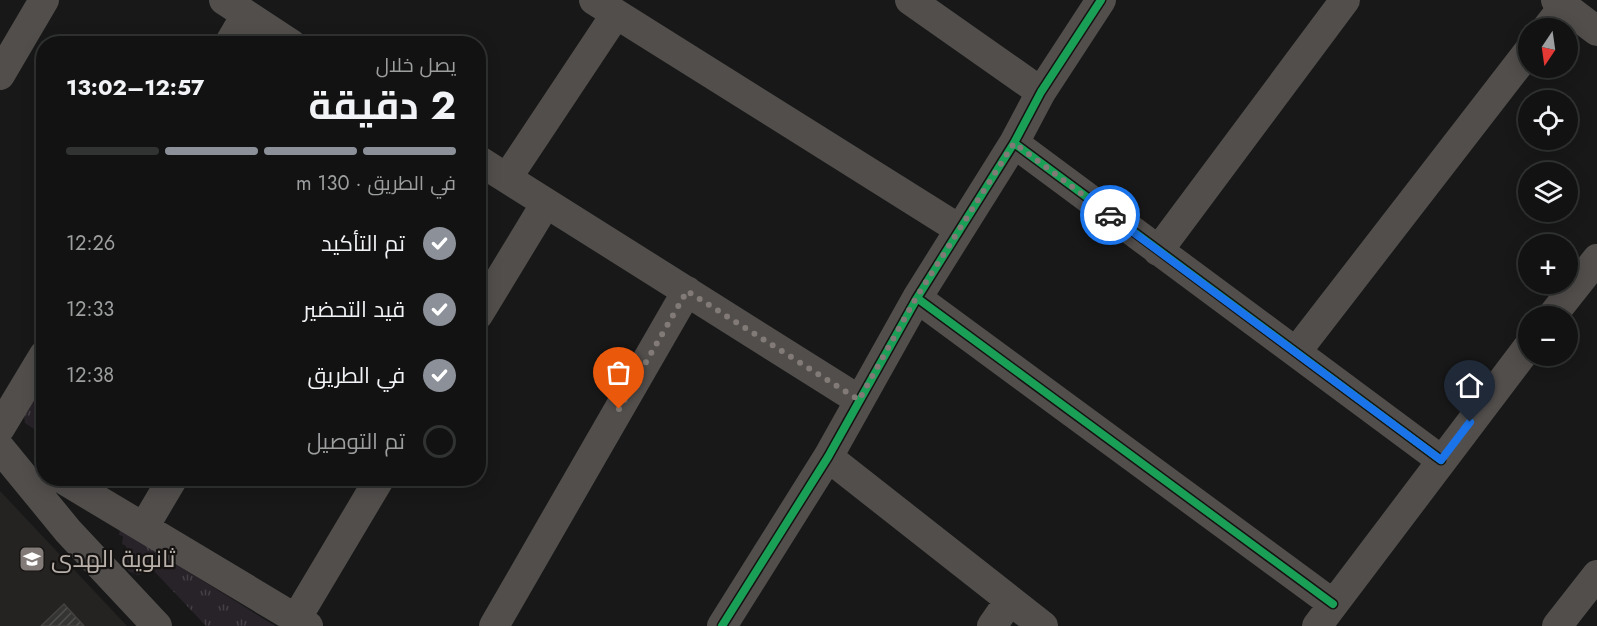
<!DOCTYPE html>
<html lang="ar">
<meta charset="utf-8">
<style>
:root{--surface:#121212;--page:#1b1b1b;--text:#f1f3f6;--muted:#9c9e9f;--line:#313232;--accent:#8c9099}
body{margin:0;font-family:Jost,Cairo,sans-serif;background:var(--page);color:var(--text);direction:rtl;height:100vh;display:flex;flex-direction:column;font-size:22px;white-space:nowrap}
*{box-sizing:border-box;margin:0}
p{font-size:20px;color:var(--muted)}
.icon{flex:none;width:33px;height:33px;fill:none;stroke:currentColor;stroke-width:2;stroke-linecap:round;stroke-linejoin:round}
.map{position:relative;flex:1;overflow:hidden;direction:ltr}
.drawer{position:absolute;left:36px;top:36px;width:450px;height:450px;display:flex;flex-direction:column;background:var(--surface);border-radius:24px;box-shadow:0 3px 15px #0003,0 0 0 2px var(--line);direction:rtl}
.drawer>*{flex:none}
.needle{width:39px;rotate:193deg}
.buttons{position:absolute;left:1518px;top:18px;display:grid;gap:12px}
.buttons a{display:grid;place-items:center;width:60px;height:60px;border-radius:50%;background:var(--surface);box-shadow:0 3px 15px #0003,0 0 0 2px var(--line);font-size:30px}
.pin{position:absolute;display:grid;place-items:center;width:51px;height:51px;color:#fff;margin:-62px -26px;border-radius:50% 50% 50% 0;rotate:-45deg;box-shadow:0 0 6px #0007}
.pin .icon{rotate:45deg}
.courier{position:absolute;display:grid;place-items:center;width:60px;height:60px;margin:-30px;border:4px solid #1a73e8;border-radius:50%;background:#fff;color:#222;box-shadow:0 2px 8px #0007}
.overview em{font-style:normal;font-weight:700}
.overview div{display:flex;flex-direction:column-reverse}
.overview{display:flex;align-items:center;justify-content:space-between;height:102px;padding:0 30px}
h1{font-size:39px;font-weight:700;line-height:45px}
.bar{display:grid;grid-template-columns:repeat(4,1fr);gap:9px 6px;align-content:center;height:72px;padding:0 30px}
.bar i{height:8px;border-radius:4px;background:var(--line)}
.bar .current{background:var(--accent)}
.bar p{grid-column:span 4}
ol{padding:0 30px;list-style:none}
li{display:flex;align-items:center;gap:18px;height:66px}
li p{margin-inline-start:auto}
li .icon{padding:6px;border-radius:50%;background:var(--accent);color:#fff;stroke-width:4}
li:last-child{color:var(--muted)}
li i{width:33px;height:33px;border:3px solid var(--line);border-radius:50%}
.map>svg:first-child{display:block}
.built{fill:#242322}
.grass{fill:url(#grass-tufts)}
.building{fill:url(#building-hatch);stroke:#444240;stroke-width:1.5}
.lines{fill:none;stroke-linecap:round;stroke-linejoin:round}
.street{stroke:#514e4c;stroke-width:30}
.cycleway-casing{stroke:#141312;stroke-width:11}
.cycleway{stroke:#1a9f57;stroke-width:8}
.done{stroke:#817a76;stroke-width:6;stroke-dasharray:0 10.8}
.route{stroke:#1a73e8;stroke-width:8}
.labels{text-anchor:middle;stroke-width:4.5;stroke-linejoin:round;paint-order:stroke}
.poi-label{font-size:24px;fill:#b9afa9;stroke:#141312;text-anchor:start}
</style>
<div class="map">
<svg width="1597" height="626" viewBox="0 0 1597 626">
<defs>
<pattern id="grass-tufts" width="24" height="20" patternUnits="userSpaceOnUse" patternTransform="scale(1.5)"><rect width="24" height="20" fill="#282229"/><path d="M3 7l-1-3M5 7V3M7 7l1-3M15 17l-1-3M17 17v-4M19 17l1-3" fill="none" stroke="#454045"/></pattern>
<pattern id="building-hatch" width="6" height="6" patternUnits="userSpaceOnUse" patternTransform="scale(1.5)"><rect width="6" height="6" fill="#343433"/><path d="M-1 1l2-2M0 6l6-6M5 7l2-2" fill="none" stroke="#4f4f4e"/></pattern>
</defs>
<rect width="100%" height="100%" fill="#181818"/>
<path class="built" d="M0 491 127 626H0Z"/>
<path class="grass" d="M40 387 43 388V435L25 423 24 417Z
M120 529 275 626H206L153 570 138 575 128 571 126 546 122 544 123 536 119 535Z"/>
<path class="building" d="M64 604 84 626H41Z"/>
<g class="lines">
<path class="street" d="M224 0 291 44
M594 0 959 229
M910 0 1041 92
M1556 0 1597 31
M1547 28 1564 6
M229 44 246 15
M0 75 44 0
M1014 143 1441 460
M478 160 859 400
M507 178 616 14
M1158 251 1345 0
M917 298 1333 604
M478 315 546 203
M1552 316 1597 259
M1296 352 1528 52
M0 428 44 355
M0 448 68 531 157 626
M828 457 1043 626
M61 478 308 626
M144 527 173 478
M296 619 380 478
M494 626 687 291
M722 626 828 457 917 298 1014 143 1041 92 1101 0
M992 626 1010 600
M1317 626 1528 347
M1557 626 1597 575"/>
<g class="cycleway-casing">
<path id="cycleway" d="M1014 143 1441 460
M917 298 1333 604
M722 626 828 457 917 298 1014 143 1041 92 1101 0"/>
</g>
<use href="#cycleway" class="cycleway"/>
</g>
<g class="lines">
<path class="done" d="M619 409 687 291 859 400 916 298 1014 143 1110 215"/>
<path class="route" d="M1110 215 1441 460 1470 422"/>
</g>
<defs>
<g id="school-square" transform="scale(1.35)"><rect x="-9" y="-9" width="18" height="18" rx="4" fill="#817a76" stroke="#141312"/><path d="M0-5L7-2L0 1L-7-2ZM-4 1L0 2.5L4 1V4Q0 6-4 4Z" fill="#fff"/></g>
</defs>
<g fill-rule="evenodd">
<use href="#school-square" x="32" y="559"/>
</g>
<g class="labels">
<g class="poi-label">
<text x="51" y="567">ثانوية الهدى</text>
</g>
</g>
</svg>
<div class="buttons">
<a><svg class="needle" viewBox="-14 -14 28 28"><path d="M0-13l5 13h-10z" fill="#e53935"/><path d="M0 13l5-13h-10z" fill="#9c9e9f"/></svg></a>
<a><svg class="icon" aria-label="locate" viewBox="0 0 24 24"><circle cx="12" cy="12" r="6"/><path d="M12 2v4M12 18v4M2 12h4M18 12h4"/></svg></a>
<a><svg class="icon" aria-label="layers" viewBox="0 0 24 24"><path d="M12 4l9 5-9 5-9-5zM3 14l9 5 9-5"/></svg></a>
<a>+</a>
<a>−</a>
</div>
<div class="pin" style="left:619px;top:409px;background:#ea580c"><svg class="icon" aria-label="bag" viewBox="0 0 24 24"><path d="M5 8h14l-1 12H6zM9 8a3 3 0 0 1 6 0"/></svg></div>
<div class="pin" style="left:1470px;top:422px;background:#1f2937"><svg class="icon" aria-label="home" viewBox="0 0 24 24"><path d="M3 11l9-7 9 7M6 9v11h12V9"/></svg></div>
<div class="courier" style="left:1110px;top:215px"><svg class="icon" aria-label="car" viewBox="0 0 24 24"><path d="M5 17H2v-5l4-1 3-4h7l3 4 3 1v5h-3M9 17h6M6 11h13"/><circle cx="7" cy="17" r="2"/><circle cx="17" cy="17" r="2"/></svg></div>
<section class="drawer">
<div class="overview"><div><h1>2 دقيقة</h1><p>يصل خلال</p></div><em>12:57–13:02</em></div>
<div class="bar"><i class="current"></i><i class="current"></i><i class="current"></i><i></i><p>في الطريق · 130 m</p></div>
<ol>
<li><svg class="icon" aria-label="check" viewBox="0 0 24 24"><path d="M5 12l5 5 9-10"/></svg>تم التأكيد<p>12:26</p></li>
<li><svg class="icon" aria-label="check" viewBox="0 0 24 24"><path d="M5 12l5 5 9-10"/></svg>قيد التحضير<p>12:33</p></li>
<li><svg class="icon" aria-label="check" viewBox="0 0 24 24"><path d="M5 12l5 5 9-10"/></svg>في الطريق<p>12:38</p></li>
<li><i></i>تم التوصيل</li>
</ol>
</section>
</div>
